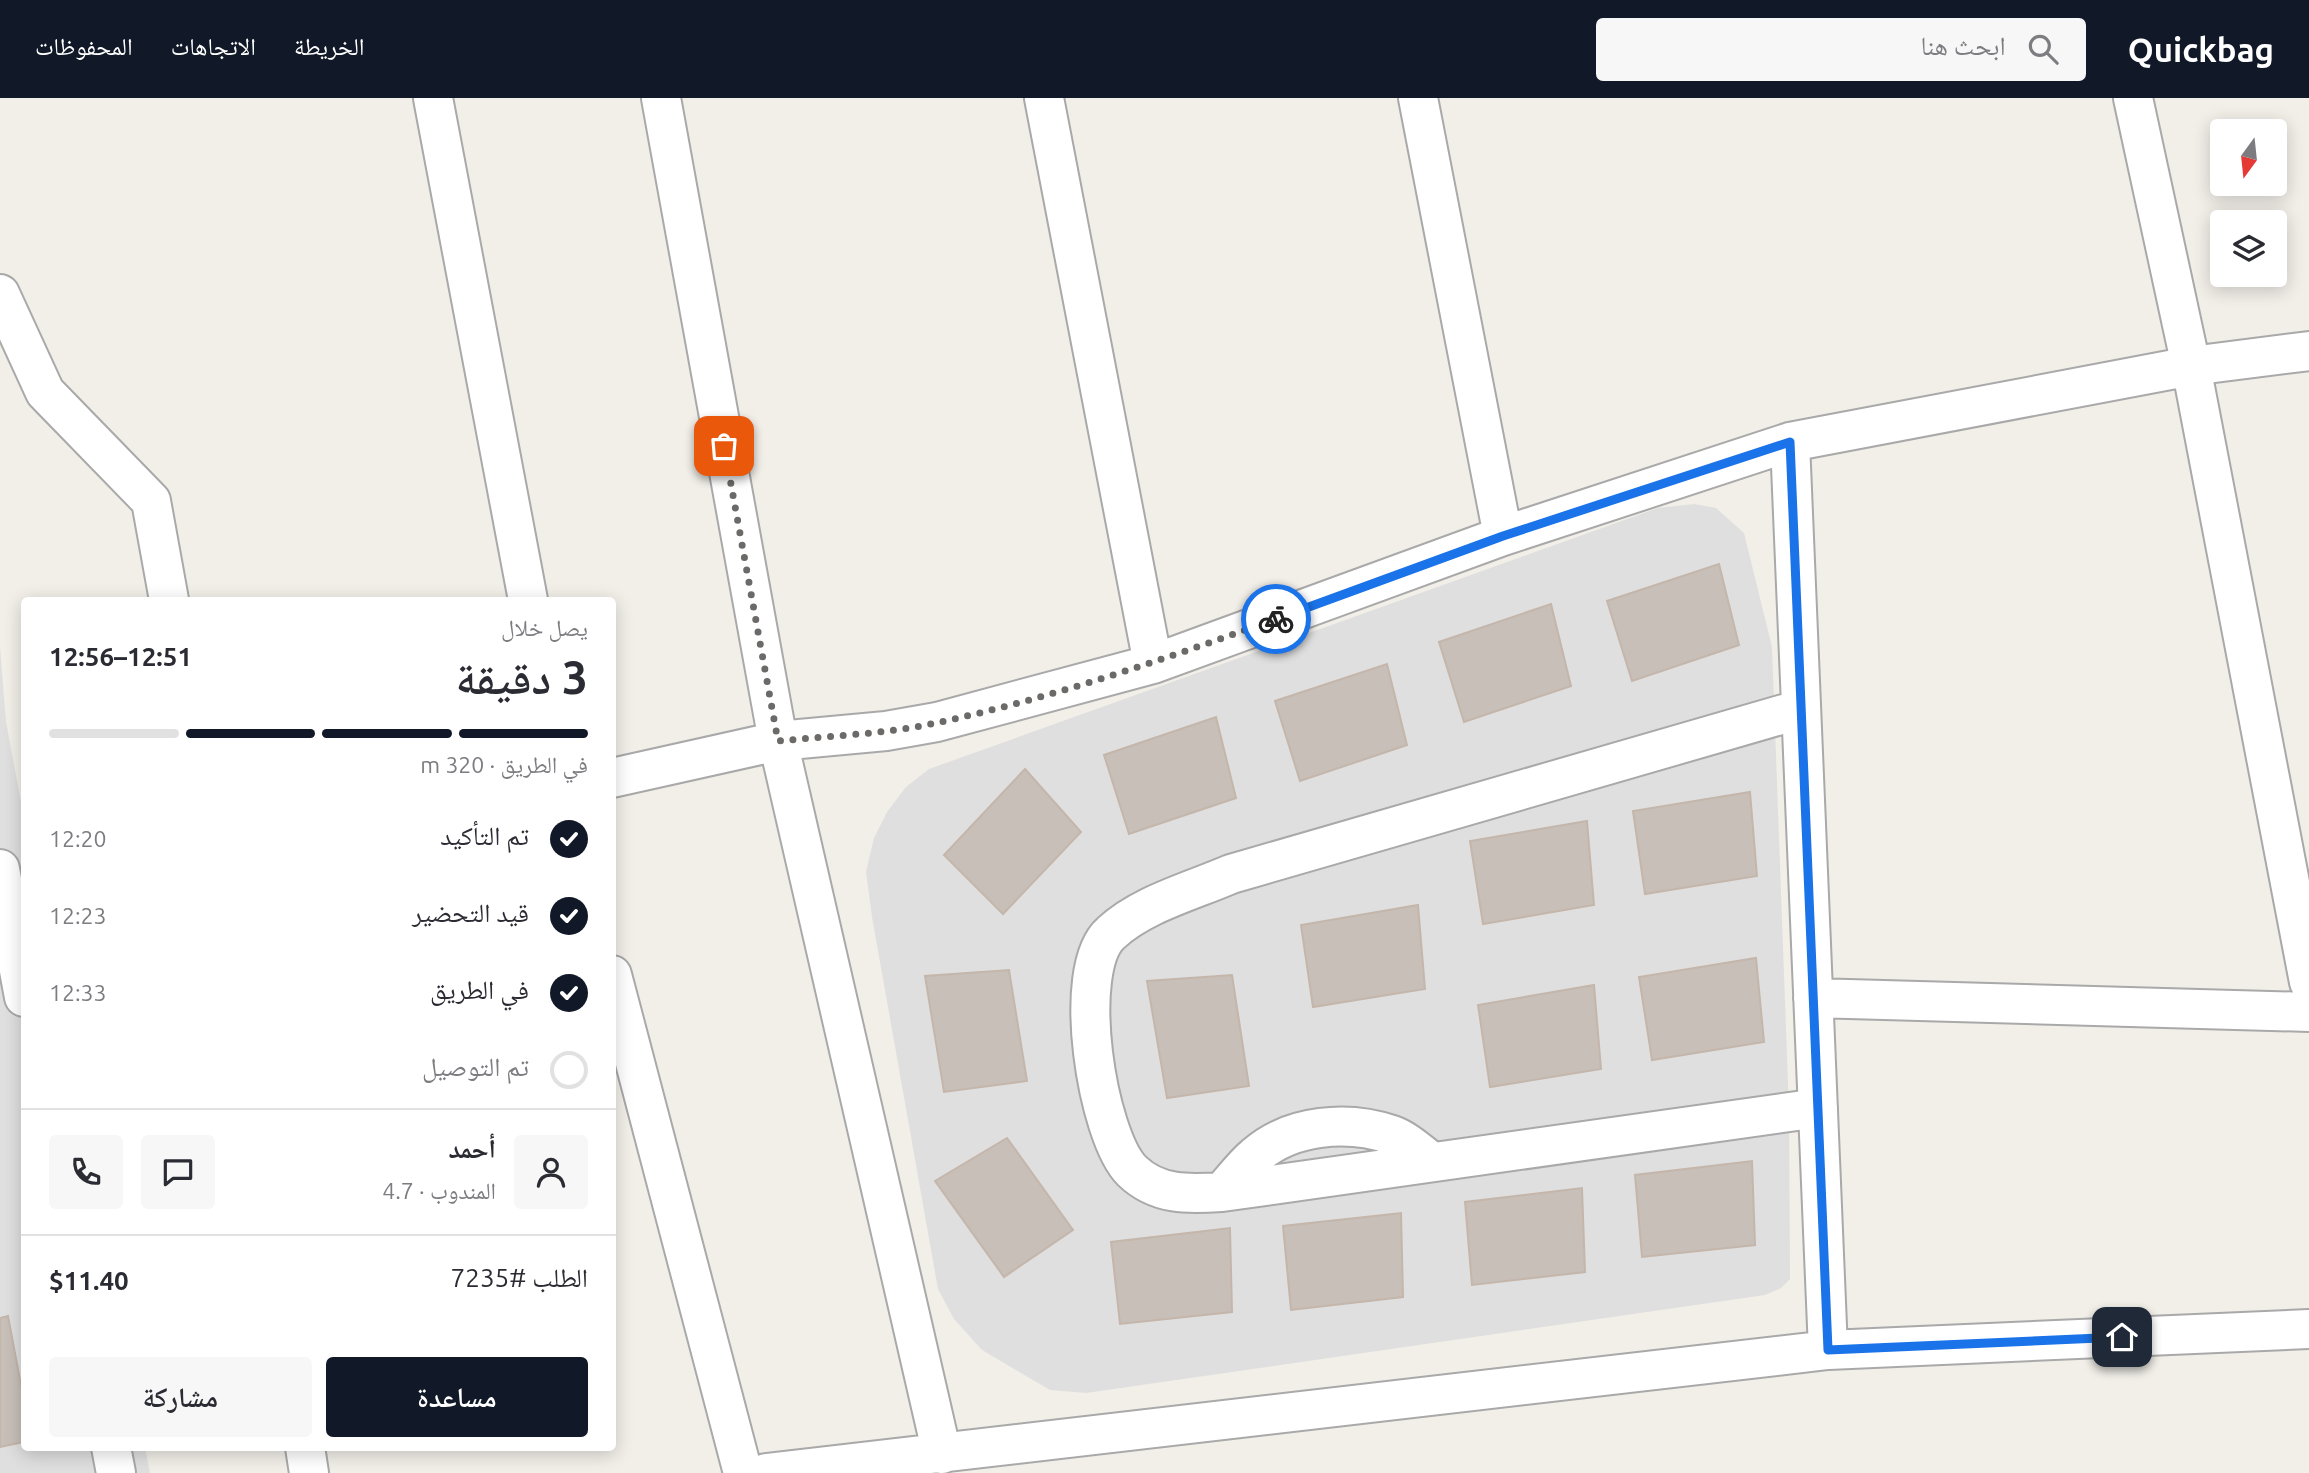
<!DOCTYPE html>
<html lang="ar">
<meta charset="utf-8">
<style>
:root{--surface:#fff;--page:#f7f7f7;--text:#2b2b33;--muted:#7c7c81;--line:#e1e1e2;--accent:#111827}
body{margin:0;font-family:Ubuntu,"Noto Naskh Arabic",sans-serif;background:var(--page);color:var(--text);direction:rtl;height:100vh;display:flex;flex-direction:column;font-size:26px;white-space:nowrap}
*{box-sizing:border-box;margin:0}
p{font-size:23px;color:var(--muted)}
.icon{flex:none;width:38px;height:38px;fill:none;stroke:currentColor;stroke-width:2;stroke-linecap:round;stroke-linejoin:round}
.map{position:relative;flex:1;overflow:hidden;direction:ltr}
.side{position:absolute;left:21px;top:499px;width:595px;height:854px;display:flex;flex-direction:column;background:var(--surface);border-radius:7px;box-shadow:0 4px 18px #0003;direction:rtl}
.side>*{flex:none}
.needle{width:46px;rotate:195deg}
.tools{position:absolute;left:2210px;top:21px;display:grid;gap:14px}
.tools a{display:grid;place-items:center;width:77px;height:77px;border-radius:7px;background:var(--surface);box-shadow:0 4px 18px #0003;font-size:35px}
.pin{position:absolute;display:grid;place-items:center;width:60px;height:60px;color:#fff;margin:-30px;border-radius:14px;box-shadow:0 4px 10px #0006}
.courier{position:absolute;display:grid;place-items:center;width:70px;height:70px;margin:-35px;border:5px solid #1a73e8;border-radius:50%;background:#fff;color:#222;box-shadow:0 2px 9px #0007}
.head em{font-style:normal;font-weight:600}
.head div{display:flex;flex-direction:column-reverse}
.head{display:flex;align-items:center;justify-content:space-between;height:119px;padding:0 28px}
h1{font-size:46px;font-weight:600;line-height:52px}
.bar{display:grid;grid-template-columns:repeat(4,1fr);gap:10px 7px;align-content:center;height:84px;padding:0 28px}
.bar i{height:9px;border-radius:5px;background:var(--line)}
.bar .current{background:var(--accent)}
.bar p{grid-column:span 4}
.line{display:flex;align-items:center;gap:18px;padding:0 28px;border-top:2px solid var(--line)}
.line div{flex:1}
.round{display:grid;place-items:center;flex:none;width:74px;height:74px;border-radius:7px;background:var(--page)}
ol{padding:0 28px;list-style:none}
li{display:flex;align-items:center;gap:21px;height:77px}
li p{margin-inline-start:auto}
li .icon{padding:7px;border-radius:50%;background:var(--accent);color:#fff;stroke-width:4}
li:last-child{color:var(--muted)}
li i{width:38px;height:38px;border:4px solid var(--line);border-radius:50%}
.button{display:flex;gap:14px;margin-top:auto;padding:14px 28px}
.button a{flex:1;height:80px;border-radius:7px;background:var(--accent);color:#fff;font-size:28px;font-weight:600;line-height:80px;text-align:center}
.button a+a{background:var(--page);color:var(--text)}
header{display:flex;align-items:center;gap:42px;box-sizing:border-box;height:98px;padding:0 35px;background:var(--accent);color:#fff}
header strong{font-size:33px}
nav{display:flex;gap:38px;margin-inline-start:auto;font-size:24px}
.search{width:490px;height:63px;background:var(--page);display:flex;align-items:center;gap:18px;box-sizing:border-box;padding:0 24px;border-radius:7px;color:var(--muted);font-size:26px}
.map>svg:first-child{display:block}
.residential{fill:#e0dfdf}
.building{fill:#c7bfb8;stroke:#c4b6ab;stroke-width:2}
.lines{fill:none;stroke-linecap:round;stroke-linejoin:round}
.minor-casing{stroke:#a9a9a9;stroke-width:42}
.minor{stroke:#fff;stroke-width:38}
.done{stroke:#6b6a68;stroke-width:7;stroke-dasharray:0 12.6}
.route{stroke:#1a73e8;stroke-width:9}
</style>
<header>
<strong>Quickbag</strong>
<div class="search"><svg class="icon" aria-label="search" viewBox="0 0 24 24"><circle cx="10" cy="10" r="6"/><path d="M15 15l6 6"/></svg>ابحث هنا</div>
<nav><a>الخريطة</a><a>الاتجاهات</a><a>المحفوظات</a></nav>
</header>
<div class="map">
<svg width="2309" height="1375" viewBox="0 0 2309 1375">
<rect width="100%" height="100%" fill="#f2efe9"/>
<path class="residential" d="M1694 406 1716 410 1744 435 1772 549 1789 1013 1790 1181 1781 1190 1765 1197 1086 1295 1050 1292 982 1252 954 1221 938 1191 872 819 866 774 874 740 887 714 906 689 929 671 1658 410Z
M0 548 6 624 24 720V1349H145L150 1375H0Z"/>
<path class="building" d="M1719 466 1739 547 1632 583 1607 503Z
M1551 506 1571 588 1464 624 1439 544Z
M1387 566 1407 647 1300 683 1275 603Z
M1216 619 1236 700 1129 736 1104 657Z
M1025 671 1081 734 1003 816 944 757Z
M1750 694 1757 778 1645 796 1633 713Z
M1587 723 1594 807 1483 826 1470 743Z
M1418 807 1425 891 1313 909 1301 827Z
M1756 860 1764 944 1652 962 1639 879Z
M1009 872 1027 983 944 994 925 878Z
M1232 877 1249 988 1167 1000 1147 883Z
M1594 887 1601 971 1490 989 1478 907Z
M1007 1040 1073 1132 1004 1179 935 1083Z
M1752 1063 1755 1147 1642 1159 1635 1077Z
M1582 1090 1585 1174 1472 1187 1465 1104Z
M1401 1115 1403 1199 1291 1212 1283 1128Z
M1230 1130 1232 1214 1120 1226 1111 1144Z
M8 1218 24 1303V1344L0 1349V1220Z"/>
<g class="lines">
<g class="minor-casing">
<path id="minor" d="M433 0 528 502
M661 0 778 643 942 1356
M1044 0 1153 566
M1418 0 1503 438
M2133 0 2191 268 2309 884
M0 196 45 294 151 403 169 502
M1790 344 1828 1252
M1801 611 1231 776C1192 793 1142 806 1111 835 1070 871 1097 1038 1132 1073 1158 1098 1189 1096 1222 1094L1818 1010
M612 680 778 643 886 633 937 624 1153 566 1503 438 1790 344 2191 268 2309 253
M0 771 24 899
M612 877 743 1375
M1813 900 2309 914
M1222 1094C1233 1082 1243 1068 1255 1058 1291 1026 1348 1022 1392 1037 1406 1042 1420 1055 1432 1064
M111 1349 116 1375
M305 1349 309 1375
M766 1375 1828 1252 2309 1231"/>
</g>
<use href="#minor" class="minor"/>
</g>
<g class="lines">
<path class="done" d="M724 348 778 643C830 638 884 636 936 625 1052 600 1165 561 1276 521"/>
<path class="route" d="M1276 521 1503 438 1790 344 1828 1252 2122 1239"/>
</g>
</svg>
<div class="tools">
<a><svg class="needle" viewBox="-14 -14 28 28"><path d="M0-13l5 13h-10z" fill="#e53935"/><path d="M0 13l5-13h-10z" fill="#7c7c81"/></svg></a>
<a><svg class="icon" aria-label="layers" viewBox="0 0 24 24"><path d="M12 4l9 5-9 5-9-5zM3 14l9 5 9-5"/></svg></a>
</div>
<div class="pin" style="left:724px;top:348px;background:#ea580c"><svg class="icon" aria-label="bag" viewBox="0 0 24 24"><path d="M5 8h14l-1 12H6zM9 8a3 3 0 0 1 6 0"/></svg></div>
<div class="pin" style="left:2122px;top:1239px;background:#1f2937"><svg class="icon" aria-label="home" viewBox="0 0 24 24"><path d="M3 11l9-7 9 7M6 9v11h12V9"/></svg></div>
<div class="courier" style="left:1276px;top:521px"><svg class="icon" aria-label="bike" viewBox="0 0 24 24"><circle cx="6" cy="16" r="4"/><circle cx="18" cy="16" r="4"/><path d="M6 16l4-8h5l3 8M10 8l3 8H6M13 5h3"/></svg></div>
<section class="side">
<div class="head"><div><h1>3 دقيقة</h1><p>يصل خلال</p></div><em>12:51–12:56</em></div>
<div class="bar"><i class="current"></i><i class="current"></i><i class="current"></i><i></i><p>في الطريق · 320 m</p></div>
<ol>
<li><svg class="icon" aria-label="check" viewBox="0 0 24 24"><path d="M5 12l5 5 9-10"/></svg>تم التأكيد<p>12:20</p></li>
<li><svg class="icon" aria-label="check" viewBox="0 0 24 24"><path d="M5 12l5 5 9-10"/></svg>قيد التحضير<p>12:23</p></li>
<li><svg class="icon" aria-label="check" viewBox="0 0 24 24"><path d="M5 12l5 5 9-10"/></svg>في الطريق<p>12:33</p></li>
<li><i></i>تم التوصيل</li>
</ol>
<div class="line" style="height:126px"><a class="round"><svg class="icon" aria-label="person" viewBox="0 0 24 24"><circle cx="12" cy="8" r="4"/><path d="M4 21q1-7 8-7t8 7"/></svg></a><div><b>أحمد</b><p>المندوب · 4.7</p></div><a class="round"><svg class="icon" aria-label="chat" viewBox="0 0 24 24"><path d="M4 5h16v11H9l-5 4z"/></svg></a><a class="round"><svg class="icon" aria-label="phone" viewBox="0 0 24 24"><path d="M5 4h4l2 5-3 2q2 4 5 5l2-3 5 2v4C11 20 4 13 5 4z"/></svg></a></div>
<div class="line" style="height:91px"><div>الطلب #7235</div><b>$11.40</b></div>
<div class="button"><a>مساعدة</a><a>مشاركة</a></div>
</section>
</div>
